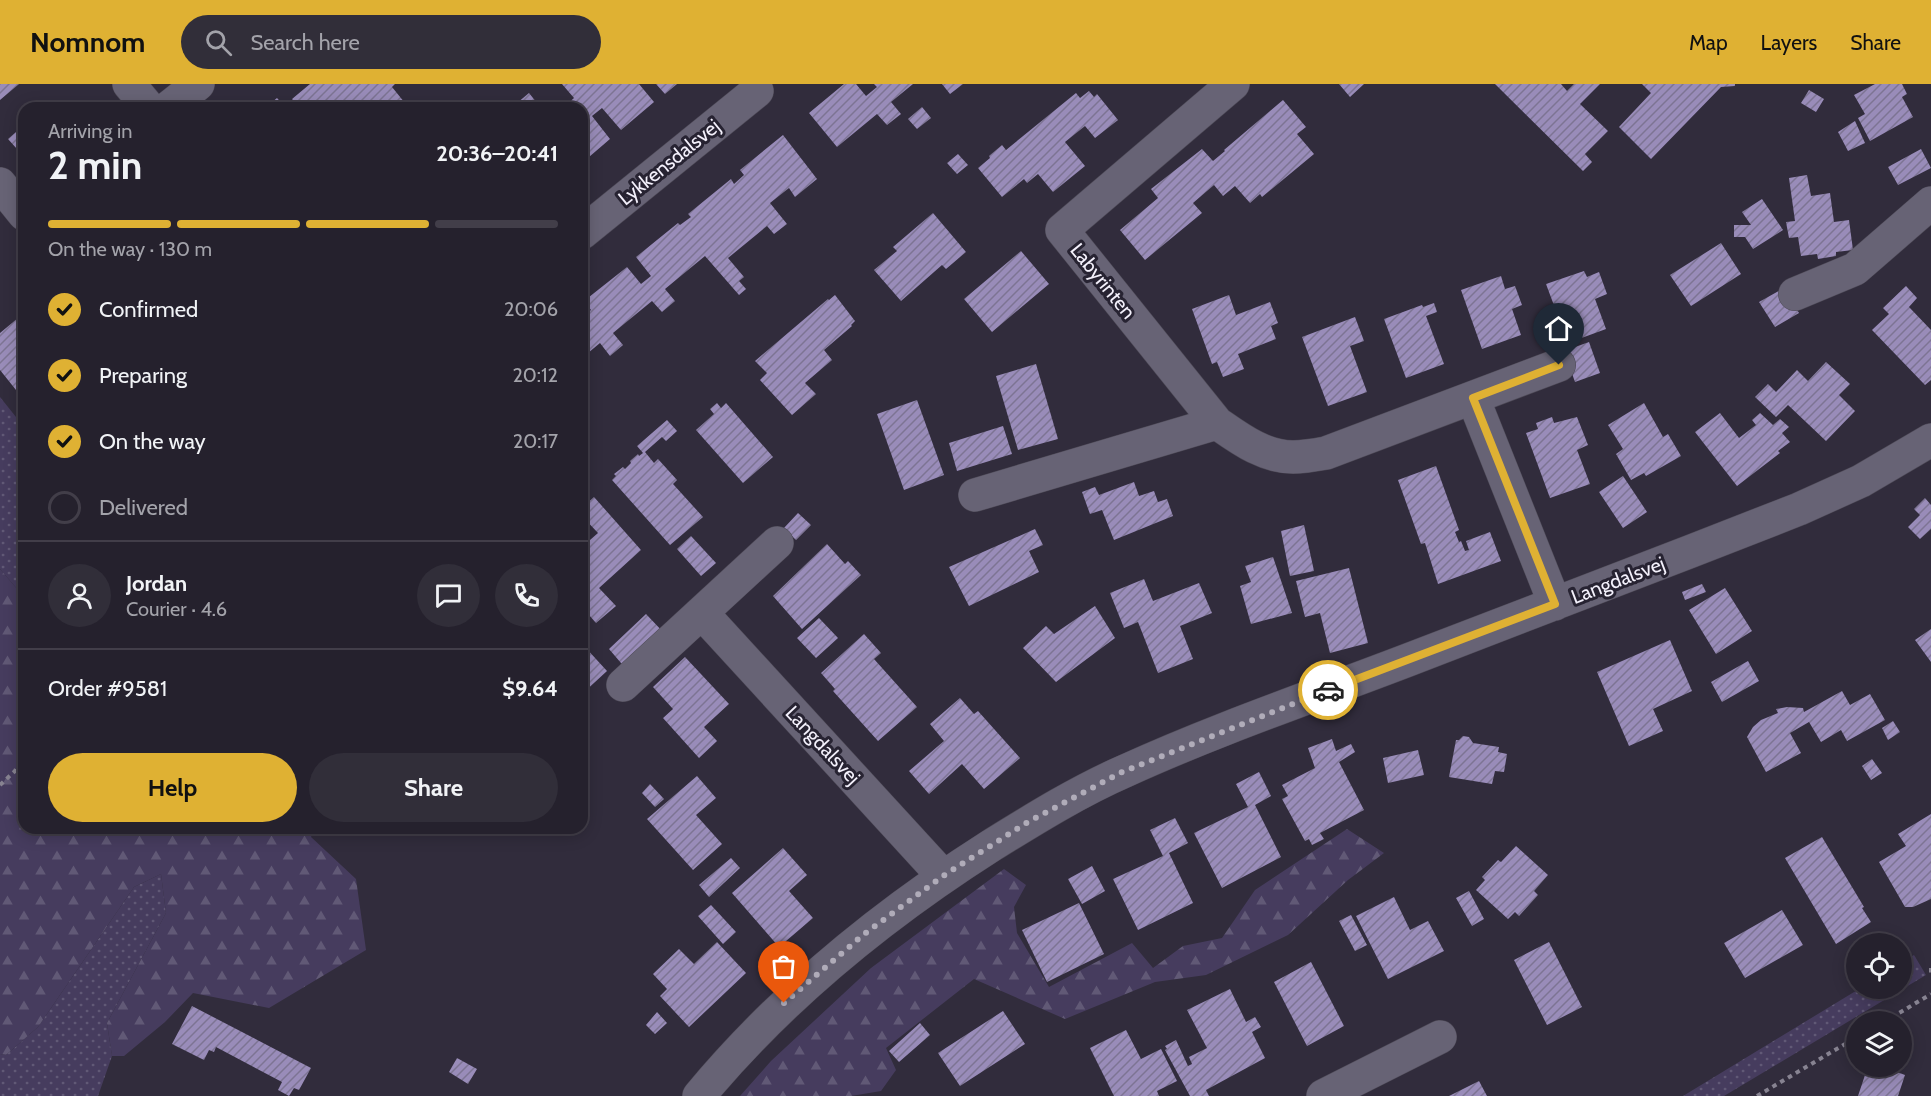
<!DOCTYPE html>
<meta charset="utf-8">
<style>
:root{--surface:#25212d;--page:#312e39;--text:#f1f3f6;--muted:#a3a3aa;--line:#423e49;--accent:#dfb133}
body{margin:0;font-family:Cabin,sans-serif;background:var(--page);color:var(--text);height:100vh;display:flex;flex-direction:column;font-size:22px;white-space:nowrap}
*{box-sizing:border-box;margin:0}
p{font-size:20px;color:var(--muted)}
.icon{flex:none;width:33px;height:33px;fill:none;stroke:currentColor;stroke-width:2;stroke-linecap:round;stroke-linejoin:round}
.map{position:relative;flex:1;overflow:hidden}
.side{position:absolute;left:18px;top:18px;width:570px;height:732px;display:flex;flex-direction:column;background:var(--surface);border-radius:18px;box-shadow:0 3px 15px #0003,0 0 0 2px var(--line)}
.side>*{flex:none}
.buttons{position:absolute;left:1846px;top:849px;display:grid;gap:12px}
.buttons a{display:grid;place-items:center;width:66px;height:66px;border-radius:50%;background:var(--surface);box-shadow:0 3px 15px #0003,0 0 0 2px var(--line);font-size:30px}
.pin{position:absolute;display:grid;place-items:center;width:51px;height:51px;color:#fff;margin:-62px -26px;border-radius:50% 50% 50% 0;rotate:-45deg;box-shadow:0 0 6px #0007}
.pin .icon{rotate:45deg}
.courier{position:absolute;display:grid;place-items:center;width:60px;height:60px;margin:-30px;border:4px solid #dfb133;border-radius:50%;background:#fff;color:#222;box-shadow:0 2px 8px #0007}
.summary em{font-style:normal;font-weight:700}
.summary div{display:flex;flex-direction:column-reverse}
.summary{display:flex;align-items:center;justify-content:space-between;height:102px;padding:0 30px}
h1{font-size:39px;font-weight:700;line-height:45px}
.bar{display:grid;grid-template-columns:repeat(4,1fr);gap:9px 6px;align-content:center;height:72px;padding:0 30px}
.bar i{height:8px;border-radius:4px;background:var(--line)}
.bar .selected{background:var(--accent)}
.bar p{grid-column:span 4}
.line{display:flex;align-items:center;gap:15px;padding:0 30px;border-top:2px solid var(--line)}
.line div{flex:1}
.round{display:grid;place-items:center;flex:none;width:63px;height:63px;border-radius:32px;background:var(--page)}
ol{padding:0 30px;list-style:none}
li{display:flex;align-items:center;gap:18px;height:66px}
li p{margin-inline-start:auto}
li .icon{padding:6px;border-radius:50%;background:var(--accent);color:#111;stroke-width:4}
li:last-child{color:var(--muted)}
li i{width:33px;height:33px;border:3px solid var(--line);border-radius:50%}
.cta{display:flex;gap:12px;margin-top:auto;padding:12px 30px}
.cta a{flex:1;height:69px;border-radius:36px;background:var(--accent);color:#111;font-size:24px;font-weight:700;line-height:69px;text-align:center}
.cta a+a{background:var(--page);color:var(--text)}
header{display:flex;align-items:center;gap:36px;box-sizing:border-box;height:84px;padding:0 30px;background:var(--accent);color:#111}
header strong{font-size:28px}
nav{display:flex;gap:33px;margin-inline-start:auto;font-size:21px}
.search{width:420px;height:54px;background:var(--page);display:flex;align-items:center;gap:15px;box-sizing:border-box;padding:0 21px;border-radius:33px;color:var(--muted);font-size:22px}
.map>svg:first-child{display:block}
.grass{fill:url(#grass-dots)}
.forest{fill:url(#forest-firs)}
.building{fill:url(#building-hatch)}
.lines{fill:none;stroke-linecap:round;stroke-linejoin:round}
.minor-casing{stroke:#4e4a57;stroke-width:34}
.path{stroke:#878391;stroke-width:4;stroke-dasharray:4.5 4.5;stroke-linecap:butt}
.minor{stroke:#676375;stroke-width:33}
.done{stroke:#b0acb9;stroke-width:6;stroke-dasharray:0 10.8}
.route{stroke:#dfb133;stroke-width:8}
.labels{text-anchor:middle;stroke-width:6;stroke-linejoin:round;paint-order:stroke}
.street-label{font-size:20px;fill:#f4f1fc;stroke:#272332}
</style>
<header>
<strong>Nomnom</strong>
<div class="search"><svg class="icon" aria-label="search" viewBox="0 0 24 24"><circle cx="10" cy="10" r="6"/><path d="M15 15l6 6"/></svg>Search here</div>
<nav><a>Map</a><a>Layers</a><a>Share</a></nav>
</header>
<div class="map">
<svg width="1931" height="1012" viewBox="0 0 1931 1012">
<defs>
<pattern id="grass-dots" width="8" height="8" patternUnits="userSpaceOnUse" patternTransform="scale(1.5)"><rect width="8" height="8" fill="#463c5e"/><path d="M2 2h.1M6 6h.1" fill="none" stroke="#615976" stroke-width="1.8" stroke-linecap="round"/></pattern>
<pattern id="forest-firs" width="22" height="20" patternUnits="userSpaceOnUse" patternTransform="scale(1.5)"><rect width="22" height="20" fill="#463c5e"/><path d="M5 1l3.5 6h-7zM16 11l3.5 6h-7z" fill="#615976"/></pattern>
<pattern id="building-hatch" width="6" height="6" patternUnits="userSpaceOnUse" patternTransform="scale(1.5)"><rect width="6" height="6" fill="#998cb9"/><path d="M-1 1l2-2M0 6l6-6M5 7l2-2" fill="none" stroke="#7d7493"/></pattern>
</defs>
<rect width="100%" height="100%" fill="#312c3c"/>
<path class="grass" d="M0 313 24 343V513L0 485Z
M161 790 166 829 107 939 112 972 98 1012H0V970L6 971 38 943 134 803Z
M1914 871 1926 891 1724 1012H1683L1859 905 1902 904V878Z"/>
<path class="forest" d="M0 485 24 513V744H314L311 753 356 795 366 866 269 924 193 909 165 938 124 972H112L107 939 166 829 161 790 134 803 38 943 6 971 0 970Z
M1347 745 1384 769 1348 796 1288 851 1206 891 1155 898 1065 935 974 895 886 964 896 986 881 1007 851 1012H740L771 977 871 884 1004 785 1026 801 1014 823 1017 849 1049 903 1132 859 1153 884 1183 862 1222 854 1255 806Z"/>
<path class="building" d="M0 0H19L0 16Z
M310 0H395L392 3 409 24H355L349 16 344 21 347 24H300L292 15Z
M562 0H639L654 18 621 46 602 24 592 32 610 55 582 79V24H563L574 14Z
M656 0H677L665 10Z
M844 0H856L866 12 877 3 874 0H913L891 18 901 30 887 41 877 30 837 63 809 29Z
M942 0H963L950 10Z
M1339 0H1364L1350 13Z
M1495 0H1561L1567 7 1574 0H1600L1580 20 1608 47 1585 70 1592 78 1583 87Z
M1642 0H1735V2L1721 3 1651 75 1619 43 1651 9Z
M1875 0H1902L1907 10 1902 13 1913 33 1870 57 1858 34 1865 30 1854 11Z
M1809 6 1824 15 1816 28 1801 19Z
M1089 7 1094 13 1097 10 1118 36 1095 54 1085 42 1065 58 1085 82 1053 108 1038 90 1027 99 1024 95 1002 113 978 84 990 74 989 72 1002 61 1006 66 1076 9 1080 14Z
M529 9 541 24H511Z
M277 14 286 24H265Z
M1283 16 1306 43 1297 50 1314 70 1262 113 1260 110 1250 119 1235 102 1223 112 1214 101 1193 119 1202 129 1145 176 1120 146 1158 114 1151 105 1202 65 1213 77 1225 67 1224 66Z
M922 23 931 34 917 45 908 35Z
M1855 37 1865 59 1848 67 1838 48Z
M24 41V58L17 65 8 55Z
M783 51 817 95 795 113 789 104 770 119 787 140 774 150 767 142 728 174 744 193 739 197 746 205 739 211 705 172 665 205 675 217 662 228 652 217 613 249 623 261 610 272 600 259 582 274V233L591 226 584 217 627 183 641 200 651 192 636 173 678 139 680 141 691 133 688 130 731 95 734 100 744 91 740 86Z
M1921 65 1931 84 1898 101 1888 83Z
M958 70 968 81 957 90 947 79Z
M1807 91 1811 112 1830 109 1834 138 1849 136 1853 166 1836 168V172L1818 175 1817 170 1801 172 1798 153 1789 154 1786 138 1795 137 1789 94Z
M1762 115 1783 146 1753 165 1745 153H1734V141H1751L1742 128Z
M933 129 966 168 946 185 942 181 901 217 874 186 897 167 893 163Z
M1721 159 1741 190 1691 222 1670 191Z
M1021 167 1049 200 992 248 964 215Z
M1584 187 1587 193 1599 188 1607 210 1595 215 1606 245 1568 259 1546 200Z
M1501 192 1505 205 1515 202 1522 221 1512 225 1521 251 1482 265 1461 206Z
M1906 202 1917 214 1909 223 1931 246V296L1925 301 1872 246 1889 230 1883 224Z
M1784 204 1799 229 1775 243 1759 218Z
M835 211 855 237 851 241 852 242 824 266 832 276 805 299 816 310 792 331 760 296 767 289 755 277 828 215 829 216Z
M1229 211 1236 231 1270 218 1278 239 1271 242 1276 255 1238 270 1244 285 1223 293 1217 278 1212 280 1192 225Z
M1434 219 1437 228 1426 232 1444 280 1406 294 1384 235 1422 221 1423 223Z
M24 229V316L0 286V249Z
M1355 233 1364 257 1350 262 1367 308 1328 322 1302 253Z
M1589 258 1600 289 1575 298 1564 267Z
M1826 278 1850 300 1839 311 1855 327 1826 357 1788 321 1776 333 1755 313 1768 300 1776 308 1797 286 1808 297Z
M1036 280 1058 355 1018 366 996 292Z
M917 316 944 391 904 406 877 330Z
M717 319 721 324 726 319 773 373 743 399 696 346 714 330 710 325Z
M1644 319 1663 353 1668 350 1681 372 1646 392 1644 389 1631 396 1616 370 1623 365 1608 341Z
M1720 329 1739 354 1756 341 1752 336 1760 329 1773 341 1780 335 1789 343 1782 349 1790 358 1778 367 1780 369 1737 402 1695 348Z
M1552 333 1554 339 1577 333 1588 361 1577 366 1590 400 1550 414 1526 349 1538 345 1536 339Z
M667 336 677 347 666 357 662 353 645 368 654 379 658 375 677 396 673 400 703 433 670 461 612 396 616 392 614 390 623 383 625 385 631 379 630 377 638 370 639 372 643 369 637 362Z
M1003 342 1012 370 957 387 949 359Z
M1436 382 1459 446 1455 448 1459 458 1461 457 1465 467 1469 466 1466 457 1490 448 1501 477 1438 500 1425 459 1421 460 1398 396Z
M1623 392 1647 428 1623 444 1599 408Z
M1134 398 1139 412 1154 407 1158 418 1167 415 1173 432 1114 456 1102 426 1090 430 1082 408 1095 403 1099 411Z
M594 413 641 466 599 504 616 522 596 539 582 523V463L598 449 582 432V424Z
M1925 414 1931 421V445L1920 455 1908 443 1920 431 1914 425Z
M798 429 811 441 796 456 784 444Z
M1304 441 1314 487 1290 492 1281 447Z
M1035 445 1043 461 1029 467 1039 488 969 522 949 483Z
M691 452 716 479 701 492 677 465Z
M827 460 845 480 848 477 861 491 802 545 773 512Z
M1273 473 1292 529 1251 540 1240 502 1251 498 1245 482Z
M1349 484 1368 559 1330 569 1320 529 1305 533 1296 497Z
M1144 495 1153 517 1199 499 1212 529 1180 542 1193 575 1158 589 1138 538 1124 544 1110 509Z
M1702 500 1706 508 1685 516 1682 508Z
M1725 504 1752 547 1716 570 1689 526Z
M1095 522 1115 554 1056 598 1023 564 1046 542 1054 550Z
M646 530 665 550 627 586 609 565Z
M819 534 838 554 816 574 797 554Z
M1931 545V578L1915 556Z
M864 550 881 569 874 575 917 623 878 657 833 607 835 605 821 589Z
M1670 556 1692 607 1653 625 1663 647 1629 662 1597 588Z
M585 563 607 587 582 610V566Z
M685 573 729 620 704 643 717 657 699 674 663 634 673 625 653 603Z
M1748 577 1759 597 1722 618 1711 598Z
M1842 607 1850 621 1870 610 1885 636 1847 657 1841 646 1821 658 1809 638 1790 649 1801 669 1766 688 1747 653 1753 643 1761 636 1778 629 1776 625 1787 623 1803 624 1804 628Z
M960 614 974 630 978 627 1020 674 984 705 962 680 929 710 909 687 944 657 930 640Z
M1893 637 1900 648 1888 656 1882 644Z
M1463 652 1469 653 1473 659 1499 663 1498 668 1507 670 1504 688 1495 687 1492 700 1449 693 1456 656H1459Z
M1332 655 1336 667 1351 660 1355 668 1339 678 1364 726 1320 749 1324 755 1312 761 1309 755 1305 757 1282 715 1288 712 1282 701 1315 684 1308 664Z
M1418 666 1424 691 1388 699 1383 674Z
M1872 675 1882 689 1871 696 1862 682Z
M1259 688 1271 712 1255 721 1281 773 1222 804 1194 749 1248 723 1236 700Z
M697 692 716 714 696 731 722 760 693 786 647 735Z
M650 700 664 715 655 723 642 709Z
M1931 730V815L1913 823H1905L1879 778 1906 762 1898 750Z
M1175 734 1188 759 1169 769 1193 819 1138 846 1113 795 1163 772 1150 746Z
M1822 753 1864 823 1862 824 1871 838 1836 860 1785 774Z
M1516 762 1548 791 1534 807 1538 811 1519 832 1515 828 1508 835 1476 806 1485 796 1482 793 1498 776 1501 778Z
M783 764 807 791 789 807 813 834 779 863 732 809Z
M731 774 740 784 709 813 699 801Z
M1092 782 1105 807 1082 820 1068 795Z
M1469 807 1484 835 1472 842 1456 814Z
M1394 813 1410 846 1428 837 1444 867 1388 895 1356 832Z
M1079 819 1104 870 1047 898 1022 846Z
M711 821 736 848 723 860 698 832Z
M1782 826 1803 861 1745 894 1724 859Z
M1351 831 1367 861 1355 867 1339 837Z
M717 858 746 889 689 943 660 912 667 905 653 890 679 865 694 880Z
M1549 858 1582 923 1547 941 1514 876Z
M1311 878 1344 942 1307 962 1274 898Z
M1230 905 1246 938 1255 933 1261 943 1252 948 1265 974 1206 1006 1209 1012H1190L1165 966 1167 965 1165 962 1176 956 1188 982 1192 980 1189 973 1207 964 1187 926Z
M192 922 311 984 299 1006 294 1004 289 1012 278 1006 282 998 216 963 214 968 209 966 204 976 172 960Z
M1003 927 1025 960 960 1002 938 969Z
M657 928 667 939 655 950 646 941Z
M920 939 930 951 899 978 889 967Z
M1126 946 1141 975 1161 965 1177 997 1157 1007 1159 1012H1114L1090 964Z
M457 974 477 985 468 1000 449 988Z
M1868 982H1881L1905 991 1898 1012H1858Z
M1479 997 1487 1012H1449Z"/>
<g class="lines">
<g class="minor-casing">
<path id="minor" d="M129 0 149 24
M1233 0 1062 146 1217 339C1240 355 1264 373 1293 373 1304 373 1315 371 1326 369L1559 281
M168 24 198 0
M0 100 24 130
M582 149 757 7
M1795 210 1855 185 1931 119
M1473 314 1555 520
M975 411 1217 339
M702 529 943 792
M623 601 777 459
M699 1012C782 912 882 831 992 761 1034 735 1079 707 1125 687 1217 645 1314 612 1408 576 1539 526 1669 476 1799 425L1861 397 1931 356
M1323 1012 1440 953"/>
</g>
<path class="path" d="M0 701 15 687 24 669
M1931 884V892
M1884 938 1931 910
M1757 1012 1857 953"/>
<use href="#minor" class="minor"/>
</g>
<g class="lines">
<path class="done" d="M784 919 863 851 943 792 1028 738 1122 688 1328 606"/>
<path class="route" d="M1328 606 1555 520 1473 314 1559 281"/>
</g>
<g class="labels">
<g class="street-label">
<text transform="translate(669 78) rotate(-39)" y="7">Lykkensdalsvej</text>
<text transform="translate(1103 197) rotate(51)" y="7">Labyrinten</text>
<text transform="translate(1618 496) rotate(-21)" y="7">Langdalsvej</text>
<text transform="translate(823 661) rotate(47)" y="7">Langdalsvej</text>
</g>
</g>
</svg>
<div class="buttons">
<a><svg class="icon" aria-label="locate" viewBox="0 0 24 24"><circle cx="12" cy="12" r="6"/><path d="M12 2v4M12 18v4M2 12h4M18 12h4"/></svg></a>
<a><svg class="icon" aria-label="layers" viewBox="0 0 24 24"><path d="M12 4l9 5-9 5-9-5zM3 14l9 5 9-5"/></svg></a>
</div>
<div class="pin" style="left:784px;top:919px;background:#ea580c"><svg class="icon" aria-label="bag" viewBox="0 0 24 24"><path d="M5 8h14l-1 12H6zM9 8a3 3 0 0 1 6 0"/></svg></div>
<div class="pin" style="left:1559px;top:281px;background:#1f2937"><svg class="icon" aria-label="home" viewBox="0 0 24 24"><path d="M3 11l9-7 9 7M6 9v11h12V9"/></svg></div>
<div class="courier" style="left:1328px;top:606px"><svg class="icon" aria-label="car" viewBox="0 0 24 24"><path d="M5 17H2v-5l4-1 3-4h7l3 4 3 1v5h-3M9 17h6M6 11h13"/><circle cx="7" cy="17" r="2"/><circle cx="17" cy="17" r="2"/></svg></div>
<section class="side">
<div class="summary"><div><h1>2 min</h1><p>Arriving in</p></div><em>20:36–20:41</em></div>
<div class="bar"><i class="selected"></i><i class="selected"></i><i class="selected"></i><i></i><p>On the way · 130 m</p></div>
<ol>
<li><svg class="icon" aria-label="check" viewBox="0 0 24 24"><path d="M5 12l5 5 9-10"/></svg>Confirmed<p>20:06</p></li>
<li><svg class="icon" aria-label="check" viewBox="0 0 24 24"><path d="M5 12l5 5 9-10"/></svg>Preparing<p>20:12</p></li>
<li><svg class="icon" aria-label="check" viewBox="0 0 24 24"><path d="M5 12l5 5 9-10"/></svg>On the way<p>20:17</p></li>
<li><i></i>Delivered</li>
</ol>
<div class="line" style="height:108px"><a class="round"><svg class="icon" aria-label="person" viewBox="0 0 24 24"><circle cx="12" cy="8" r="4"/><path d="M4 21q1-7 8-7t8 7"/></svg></a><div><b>Jordan</b><p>Courier · 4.6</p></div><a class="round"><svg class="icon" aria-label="chat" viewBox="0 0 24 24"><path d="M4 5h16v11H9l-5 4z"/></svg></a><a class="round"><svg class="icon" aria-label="phone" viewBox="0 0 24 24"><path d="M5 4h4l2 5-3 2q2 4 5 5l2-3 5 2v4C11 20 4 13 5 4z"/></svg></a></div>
<div class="line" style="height:78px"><div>Order #9581</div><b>$9.64</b></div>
<div class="cta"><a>Help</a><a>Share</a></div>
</section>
</div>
